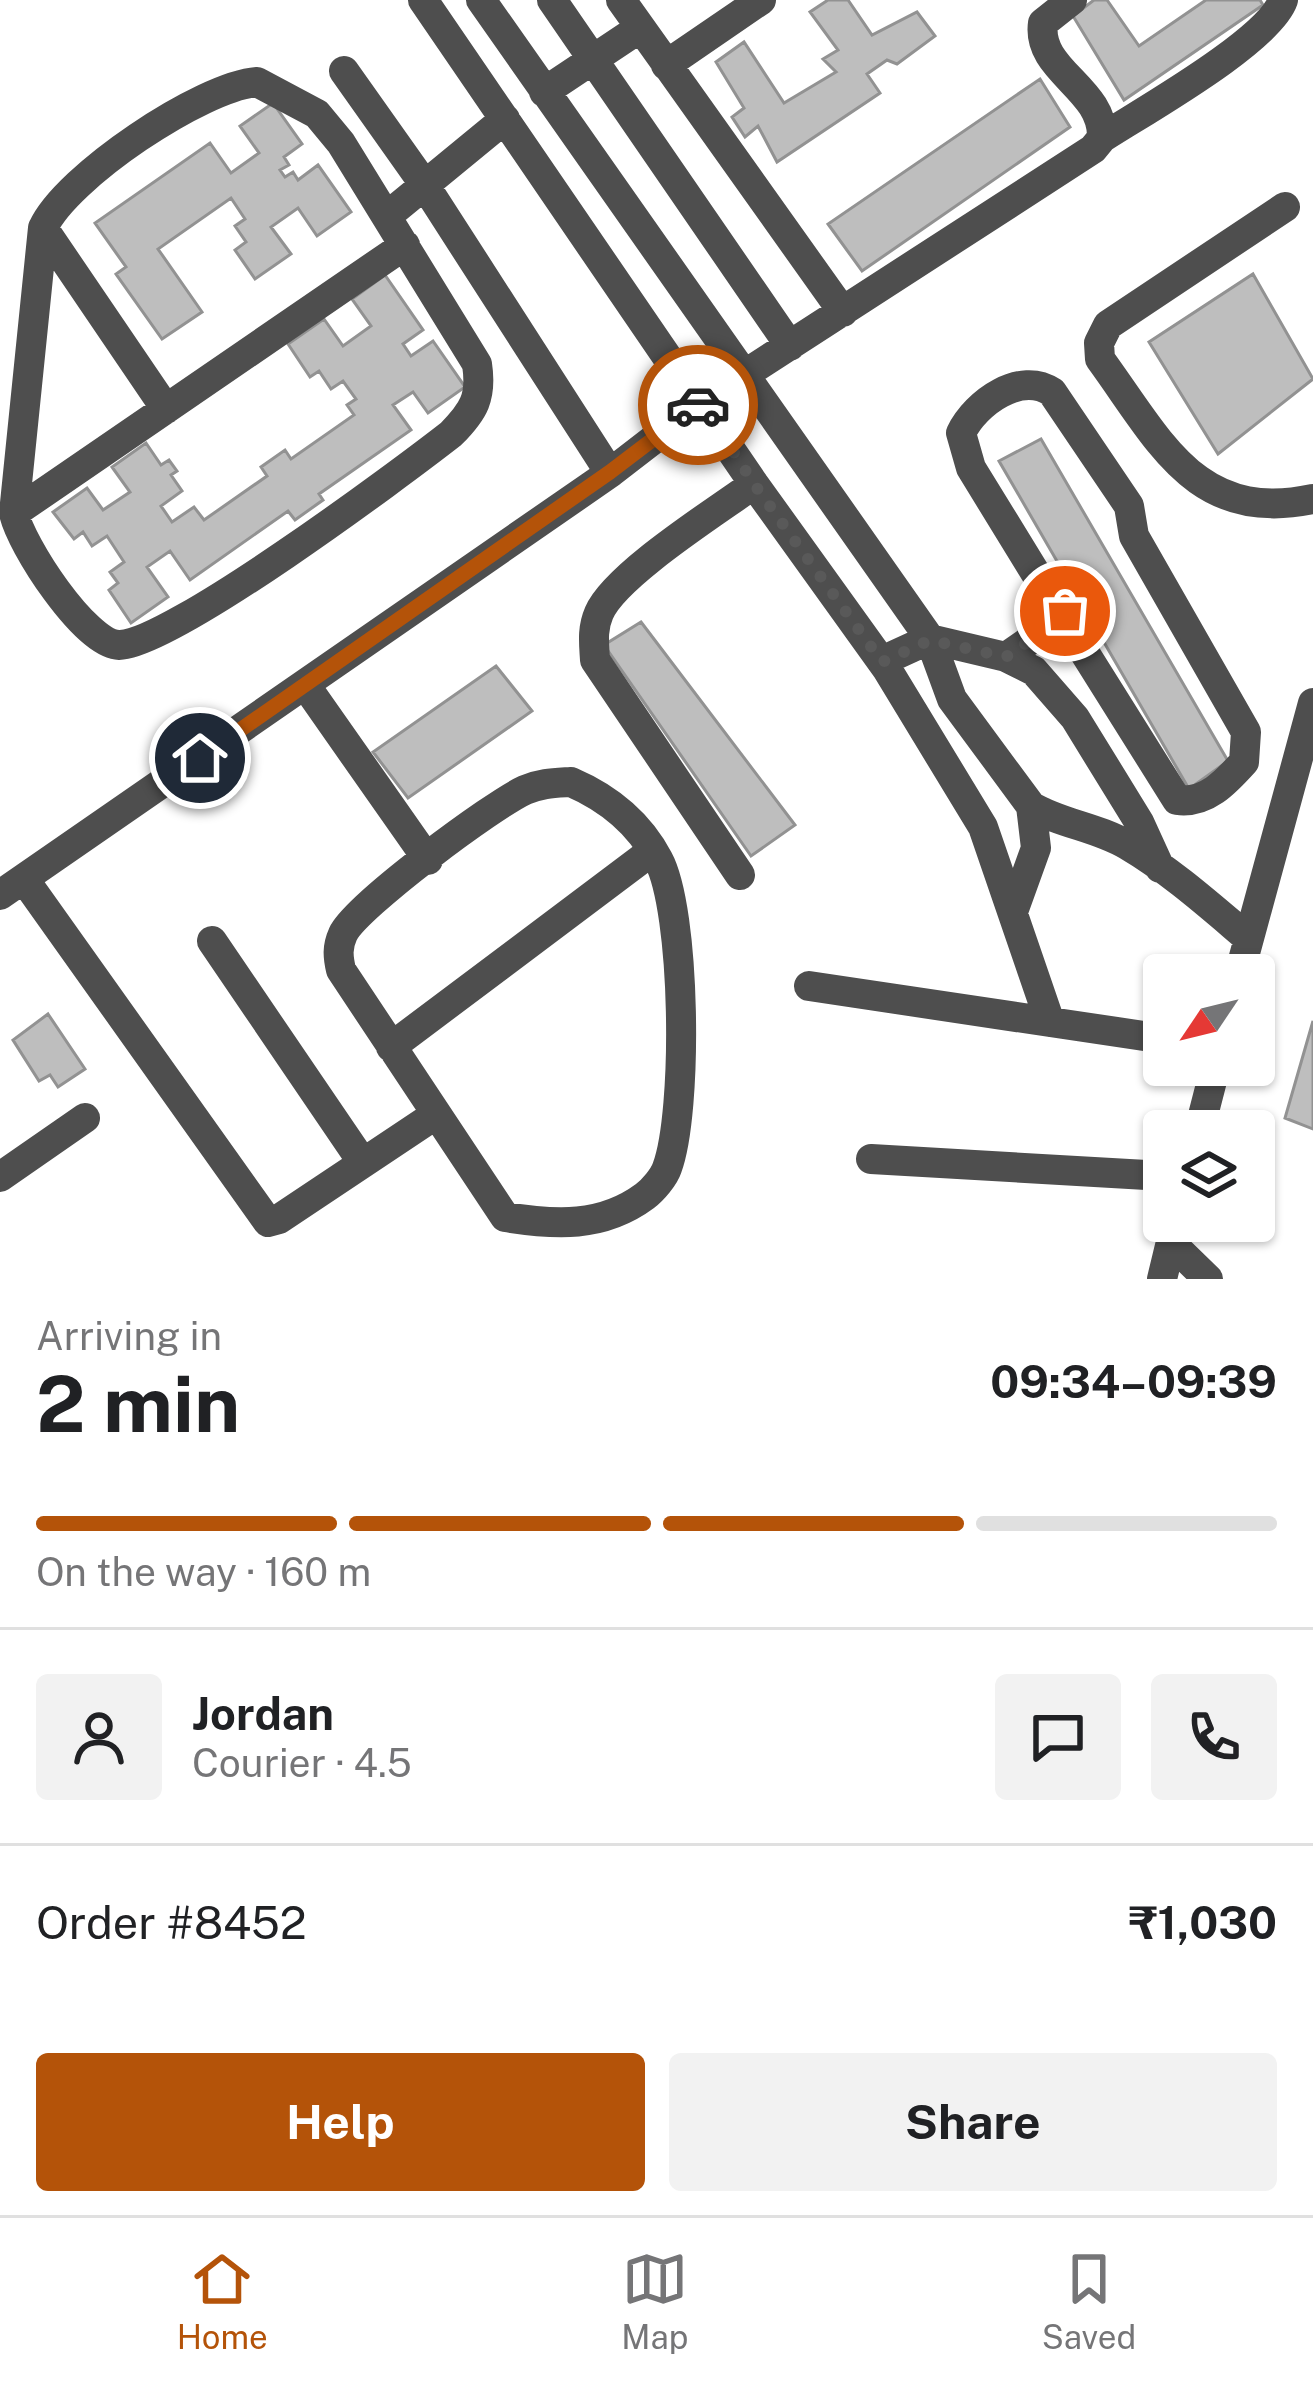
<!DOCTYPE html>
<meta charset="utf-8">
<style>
:root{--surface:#fff;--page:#f2f2f2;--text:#202124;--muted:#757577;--line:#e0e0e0;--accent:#b45309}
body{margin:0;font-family:"Public Sans",sans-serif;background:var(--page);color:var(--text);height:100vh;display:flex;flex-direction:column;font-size:45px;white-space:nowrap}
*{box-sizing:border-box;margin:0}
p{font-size:39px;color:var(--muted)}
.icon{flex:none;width:66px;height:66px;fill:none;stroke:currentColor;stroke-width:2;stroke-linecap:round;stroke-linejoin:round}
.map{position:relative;height:1279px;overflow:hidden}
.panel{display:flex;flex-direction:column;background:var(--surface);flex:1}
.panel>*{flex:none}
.needle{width:78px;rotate:235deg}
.controls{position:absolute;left:1143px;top:954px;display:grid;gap:24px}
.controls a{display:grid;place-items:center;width:132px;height:132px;border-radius:12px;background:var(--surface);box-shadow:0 3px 9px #0004;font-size:60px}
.pin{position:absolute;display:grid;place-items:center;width:102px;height:102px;color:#fff;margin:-51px;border:6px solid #fff;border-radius:50%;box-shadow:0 3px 12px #0007}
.courier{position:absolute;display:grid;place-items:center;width:120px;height:120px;margin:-60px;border:9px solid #b45309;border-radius:50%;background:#fff;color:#222;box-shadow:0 3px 15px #0007}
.overview em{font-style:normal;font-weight:700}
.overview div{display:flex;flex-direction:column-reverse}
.overview{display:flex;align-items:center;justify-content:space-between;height:204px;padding:0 36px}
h1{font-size:78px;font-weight:700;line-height:90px}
.bar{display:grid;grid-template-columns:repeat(4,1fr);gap:18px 12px;align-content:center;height:144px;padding:0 36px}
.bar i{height:15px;border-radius:9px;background:var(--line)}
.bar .on{background:var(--accent)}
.bar p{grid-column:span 4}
.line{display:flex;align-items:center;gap:30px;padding:0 36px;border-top:3px solid var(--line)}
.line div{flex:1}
.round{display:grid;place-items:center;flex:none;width:126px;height:126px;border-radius:12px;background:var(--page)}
.cta{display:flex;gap:24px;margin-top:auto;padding:24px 36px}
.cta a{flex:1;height:138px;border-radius:12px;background:var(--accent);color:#fff;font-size:48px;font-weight:700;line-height:138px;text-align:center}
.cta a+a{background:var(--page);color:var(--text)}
.menu{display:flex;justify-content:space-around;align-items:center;height:168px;border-top:3px solid var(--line);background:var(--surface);font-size:33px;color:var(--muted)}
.menu a{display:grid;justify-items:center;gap:6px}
.menu .on{color:var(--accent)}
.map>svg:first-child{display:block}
.building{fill:#bebebe;stroke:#929292;stroke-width:3}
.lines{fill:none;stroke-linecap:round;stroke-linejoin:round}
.minor{stroke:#4e4e4e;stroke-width:30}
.done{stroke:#595959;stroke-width:12;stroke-dasharray:0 21.6}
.route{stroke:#b45309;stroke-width:15}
</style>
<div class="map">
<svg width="1313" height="1279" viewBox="0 0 1313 1279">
<rect width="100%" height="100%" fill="#fff"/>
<path class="building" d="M828 0H848L872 35 917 12 935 36 897 64 887 60 867 74 880 93 777 162 758 126 745 137 732 117 744 108 716 62 744 42 784 103 836 72 823 59 838 50 810 12Z
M1094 0H1107L1139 46 1206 0H1260L1263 5 1124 100 1073 16Z
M1040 79 1070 127 862 271 828 224Z
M273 103 302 144 284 157 289 165 280 170 285 177 293 172 298 180 318 165 351 212 317 236 298 208 271 227 291 254 255 279 235 250 246 242 235 226 245 219 231 198 158 249 202 312 162 339 116 274 126 267 95 223 210 143 231 173 259 153 240 126Z
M1253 274 1313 379 1218 454 1149 342Z
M385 275 423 330 403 344 411 356 433 341 465 387 428 413 413 392 393 405 411 430 319 494 323 500 295 520 288 511 190 580 170 551 147 567 168 597 131 623 109 590 118 583 110 572 124 562 107 536 92 546 83 532 74 539 53 512 87 488 103 510 130 492 112 467 146 443 161 465 169 460 177 471 171 475 182 491 161 506 172 522 194 507 204 520 267 476 261 467 285 450 291 459 354 415 347 405 356 399 343 381 331 389 319 371 310 377 288 344 324 319 343 346 371 326 352 299Z
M1041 439 1228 761 1189 789 999 461Z
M641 622 795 825 751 856 604 645Z
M496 666 532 711 408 798 373 752Z
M48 1014 85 1069 58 1087 50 1075 39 1081 13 1040Z
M1313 1021V1129L1285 1118Z"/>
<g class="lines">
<path class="minor" d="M423 0 754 484 887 669 983 827 1050 1022 1164 1039
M481 0 930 639 952 699 1031 806 1036 848 1014 909
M552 0 790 346
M621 0 843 312
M666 65 761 0
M344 71 424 184 610 473
M257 82 317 114 341 143 477 364C482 397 474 411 451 434 401 473 169 646 119 645 85 644 20 544 14 513L43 228C66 177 202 86 257 82Z
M544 92 640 28
M1102 138C1142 112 1269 41 1283 0
M1285 207 1108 325 1099 343 1100 359C1160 441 1196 524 1313 499
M387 216 505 119
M43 228 166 409
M14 513 405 245
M1057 608 971 468 961 433C976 402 1021 371 1052 392L1129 506 1134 536 1246 732 1244 762C1226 782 1206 804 1177 800L1066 623
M1006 657 1052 625
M882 661 930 639 1006 657 1034 671 1075 718 1139 822 1160 868
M306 686 428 860
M571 782C608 798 639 823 658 859 686 910 688 1112 667 1168 664 1177 653 1190 645 1196 602 1228 555 1225 505 1217L341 970C338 957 337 947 343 934 356 906 494 804 525 790 541 783 555 783 571 782Z
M1031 806C1061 824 1097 827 1127 845 1171 871 1209 905 1248 938
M740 875 595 660C594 643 592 629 599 613 615 575 717 511 754 484
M24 879 268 1222 279 1219 435 1115
M0 895 610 473 702 402 1093 149 1102 138C1104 88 1036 71 1043 23L1072 0
M212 941 363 1163
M1239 975 1313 703
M809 986 1050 1022
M391 1047 652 851
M1199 1131 1216 1065
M871 1159 1164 1176
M0 1177 85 1118
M1171 1243 1208 1279
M1162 1279 1176 1221"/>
</g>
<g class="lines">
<path class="done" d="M698 405 702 402 754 484 882 662 930 640 1006 657 1052 625H1064L1065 611"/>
<path class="route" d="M200 758 610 472 698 405"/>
</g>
</svg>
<div class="controls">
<a><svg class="needle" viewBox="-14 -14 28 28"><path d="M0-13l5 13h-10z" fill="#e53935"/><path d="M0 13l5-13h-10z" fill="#757577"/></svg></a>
<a><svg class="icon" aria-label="layers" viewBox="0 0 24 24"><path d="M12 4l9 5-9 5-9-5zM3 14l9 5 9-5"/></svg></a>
</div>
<div class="pin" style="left:1065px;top:611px;background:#ea580c"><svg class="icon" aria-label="bag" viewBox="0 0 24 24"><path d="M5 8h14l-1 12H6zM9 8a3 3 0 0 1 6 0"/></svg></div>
<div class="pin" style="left:200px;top:758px;background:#1f2937"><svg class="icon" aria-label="home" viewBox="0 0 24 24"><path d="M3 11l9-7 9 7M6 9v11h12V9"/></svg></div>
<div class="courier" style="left:698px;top:405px"><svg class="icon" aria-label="car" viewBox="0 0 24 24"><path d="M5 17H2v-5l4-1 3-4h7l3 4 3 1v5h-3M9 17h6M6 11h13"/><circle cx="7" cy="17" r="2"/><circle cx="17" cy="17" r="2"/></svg></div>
</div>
<section class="panel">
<div class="overview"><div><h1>2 min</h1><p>Arriving in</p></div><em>09:34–09:39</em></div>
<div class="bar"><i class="on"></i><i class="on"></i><i class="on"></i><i></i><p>On the way · 160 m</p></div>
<div class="line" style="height:216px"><a class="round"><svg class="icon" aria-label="person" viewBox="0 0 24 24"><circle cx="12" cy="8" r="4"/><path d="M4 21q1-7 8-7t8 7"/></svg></a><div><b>Jordan</b><p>Courier · 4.5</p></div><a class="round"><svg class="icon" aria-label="chat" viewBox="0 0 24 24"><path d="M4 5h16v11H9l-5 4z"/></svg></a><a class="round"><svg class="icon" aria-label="phone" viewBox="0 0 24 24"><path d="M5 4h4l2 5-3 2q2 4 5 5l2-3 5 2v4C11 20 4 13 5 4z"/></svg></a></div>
<div class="line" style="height:156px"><div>Order #8452</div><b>₹1,030</b></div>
<div class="cta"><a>Help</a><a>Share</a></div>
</section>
<nav class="menu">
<a class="on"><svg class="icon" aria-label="home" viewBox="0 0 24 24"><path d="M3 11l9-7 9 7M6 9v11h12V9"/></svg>Home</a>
<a><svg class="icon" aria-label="map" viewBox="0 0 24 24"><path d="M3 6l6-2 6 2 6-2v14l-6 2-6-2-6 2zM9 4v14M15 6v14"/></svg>Map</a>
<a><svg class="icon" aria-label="saved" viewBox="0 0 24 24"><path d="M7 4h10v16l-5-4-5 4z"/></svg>Saved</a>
</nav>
